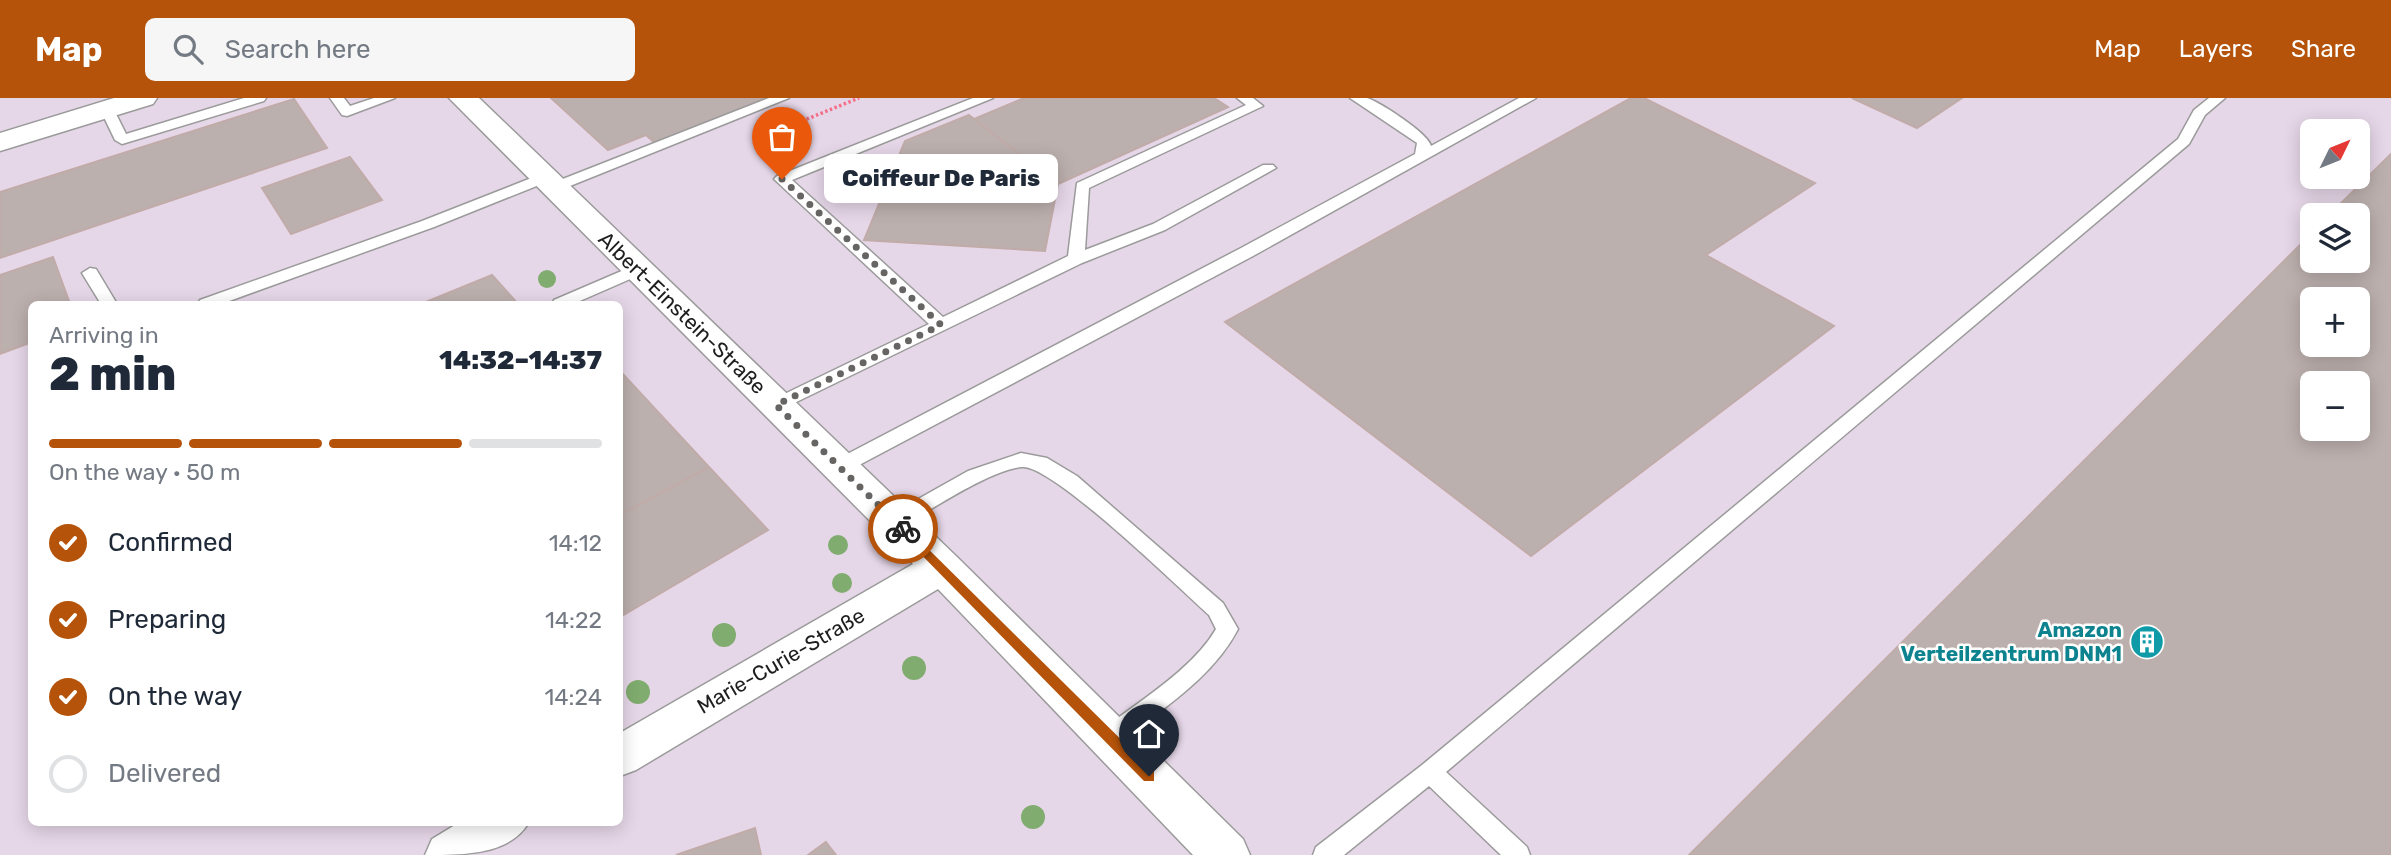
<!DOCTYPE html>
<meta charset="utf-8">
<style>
:root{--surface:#fff;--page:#f6f6f7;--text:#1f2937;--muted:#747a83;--line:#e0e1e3;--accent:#b45309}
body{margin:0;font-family:Rubik,sans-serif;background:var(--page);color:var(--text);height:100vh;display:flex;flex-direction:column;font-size:26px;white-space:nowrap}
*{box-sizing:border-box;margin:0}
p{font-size:23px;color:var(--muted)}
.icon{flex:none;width:38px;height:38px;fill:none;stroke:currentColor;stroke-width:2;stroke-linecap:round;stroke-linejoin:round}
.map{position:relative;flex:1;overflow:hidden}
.details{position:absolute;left:28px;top:203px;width:595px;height:525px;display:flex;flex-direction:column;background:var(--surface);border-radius:10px;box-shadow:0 4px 18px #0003}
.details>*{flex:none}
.needle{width:46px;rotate:47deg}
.controls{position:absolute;left:2300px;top:21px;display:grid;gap:14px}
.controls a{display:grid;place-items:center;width:70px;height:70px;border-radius:10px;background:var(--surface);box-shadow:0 4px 18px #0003;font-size:35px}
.pin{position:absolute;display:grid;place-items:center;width:60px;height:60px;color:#fff;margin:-72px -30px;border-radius:50% 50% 50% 0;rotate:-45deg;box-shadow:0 0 7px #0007}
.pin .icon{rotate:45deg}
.courier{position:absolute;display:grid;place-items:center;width:70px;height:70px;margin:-35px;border:5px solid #b45309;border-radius:50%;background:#fff;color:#222;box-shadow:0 2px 9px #0007}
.bubble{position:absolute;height:49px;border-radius:10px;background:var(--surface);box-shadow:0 4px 18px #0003;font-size:23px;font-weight:800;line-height:49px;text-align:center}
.summary em{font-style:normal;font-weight:800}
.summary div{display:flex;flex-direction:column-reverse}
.summary{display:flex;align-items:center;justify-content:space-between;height:119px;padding:0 21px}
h1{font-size:46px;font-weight:800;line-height:52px}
.bar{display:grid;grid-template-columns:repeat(4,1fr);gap:10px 7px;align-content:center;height:84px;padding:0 21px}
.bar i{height:9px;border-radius:5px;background:var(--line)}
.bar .on{background:var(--accent)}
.bar p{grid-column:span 4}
ol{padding:0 21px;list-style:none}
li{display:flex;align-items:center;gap:21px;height:77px}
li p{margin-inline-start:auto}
li .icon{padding:7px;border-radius:50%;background:var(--accent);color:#fff;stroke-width:4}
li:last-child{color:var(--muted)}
li i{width:38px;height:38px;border:4px solid var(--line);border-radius:50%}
header{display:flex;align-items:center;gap:42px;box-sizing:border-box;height:98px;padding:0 35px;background:var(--accent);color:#fff}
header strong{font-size:33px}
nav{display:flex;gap:38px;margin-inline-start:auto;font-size:24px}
.search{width:490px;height:63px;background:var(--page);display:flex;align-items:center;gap:18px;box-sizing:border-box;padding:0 24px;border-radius:10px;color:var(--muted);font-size:26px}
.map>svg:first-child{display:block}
.industrial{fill:#e6d7e8;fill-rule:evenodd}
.building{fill:#bcb0ae;stroke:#c0aba8;stroke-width:2;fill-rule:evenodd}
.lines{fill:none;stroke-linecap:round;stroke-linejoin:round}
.lane-casing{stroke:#9b9b9b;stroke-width:3}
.street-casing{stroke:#9b9b9b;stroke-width:3}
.path{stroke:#f57089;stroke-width:3.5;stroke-dasharray:2.5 2.5;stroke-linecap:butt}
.lane{fill:#fff;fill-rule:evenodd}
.street{fill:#fff;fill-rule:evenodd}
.tree{fill:#80ac6f}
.route{fill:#b45309}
.done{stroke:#676564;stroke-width:7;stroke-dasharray:0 12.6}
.labels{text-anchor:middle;stroke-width:5;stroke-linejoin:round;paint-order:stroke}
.street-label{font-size:21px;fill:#1e1e1e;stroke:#fff}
.culture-label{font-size:21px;font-weight:bold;fill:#0d838f;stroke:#fff;text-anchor:end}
</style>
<header>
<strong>Map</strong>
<div class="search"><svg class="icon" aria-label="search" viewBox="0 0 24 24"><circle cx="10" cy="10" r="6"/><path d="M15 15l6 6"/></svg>Search here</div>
<nav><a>Map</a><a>Layers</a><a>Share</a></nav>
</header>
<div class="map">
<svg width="2391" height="757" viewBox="0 0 2391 757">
<rect width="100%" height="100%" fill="#efe9e5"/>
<path class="industrial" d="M0 0H2391V757H0ZM2312 33H2357V79H2312ZM2312 117H2357V163H2312ZM2312 201H2357V247H2312ZM32 206H620V724H32ZM2312 285H2357V331H2312Z"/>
<path class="building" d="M551 0H769L656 46 646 37 608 52Z
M1024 0H1214L1228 9 1058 86 974 21Z
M1631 0H1644L1815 85 1706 157 1834 228 1531 458 1225 224Z
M1852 0H1962L1917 30Z
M294 1 327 50 0 160V94Z
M969 17 1058 86 1045 153 864 142 905 43Z
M2391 56V757H1689L2312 135V163H2357V117H2329ZM2312 201H2357V247H2312ZM2312 285H2357V331H2312Z
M350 59 382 102 291 136 262 90Z
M53 159 70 206H32V244L0 256V177Z
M492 177 518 206H421Z
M620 273 709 369 620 417Z
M709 369 768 432 620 519V417Z
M755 730 761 757H676Z
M826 744 836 757H808Z"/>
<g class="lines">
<g class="lane-casing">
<path id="lane" d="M244 0H266L264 3 122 46 115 42 100 11 107 7 112 8 126 36Z
M330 0H344L350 8 374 0H395L347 18 342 17Z
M769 0H789L560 92H550L547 89 550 86Z
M973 0H993L792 82 943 219 1068 158 1077 85 1246 7 1237 0H1253L1263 8 1089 90 1085 152 1153 126 1263 67H1273L1276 70 1165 132 1082 165 782 311H770L767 307 770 303 929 226 774 81 777 78Z
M1350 0C1355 0 1363 0 1367 0 1380 4 1429 36 1431 48L1519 0H1536L1253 158 846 374H832L829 369 832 364 1241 150 1415 56 1417 45Z
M2209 0H2225L2205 17 2189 46 1446 674 1527 749 1530 757H1501L1429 688 1344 757H1313L1316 749 1422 667 2178 41 2194 12Z
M544 75 552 80 549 83 434 129 221 206H198L200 202 422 123Z
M638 166 644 167 646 171 644 175 573 206H552L554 202Z
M90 170 96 171 117 206H101L82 175Z
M1021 355 1047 360 1077 378 1223 505 1238 531C1212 581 1160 612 1118 646L1110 649 1102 646 1099 639 1102 632C1138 604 1193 571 1216 531L1209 517C1180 491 1052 366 1022 369 990 372 931 412 902 428L895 430 888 428 885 423 888 418 968 373Z"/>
</g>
<g class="street-casing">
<path id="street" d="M114 0H157L153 6 0 53V35Z
M449 0H479L956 458 1243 741 1250 757H1193L938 491 636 672 620 678V635L913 466Z
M460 724H529C510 757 464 757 425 757L432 741Z"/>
</g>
<path class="path" d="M802 23 859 0"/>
<use href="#lane" class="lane"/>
<use href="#street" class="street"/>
</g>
<g class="tree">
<circle cx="547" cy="181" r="9"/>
<circle cx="838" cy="447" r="10"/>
<circle cx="842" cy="485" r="10"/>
<circle cx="724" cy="537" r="12"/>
<circle cx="914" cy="570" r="12"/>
<circle cx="638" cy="594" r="12"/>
<circle cx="1033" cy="719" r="12"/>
</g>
<path class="route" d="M903 426 1154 674V683H1144L899 434V428Z"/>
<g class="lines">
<path class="done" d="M782 81 941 227 776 307 903 431"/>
</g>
<defs>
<g id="building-disc" transform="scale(1.75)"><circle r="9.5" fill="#0f9aa8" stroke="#fff"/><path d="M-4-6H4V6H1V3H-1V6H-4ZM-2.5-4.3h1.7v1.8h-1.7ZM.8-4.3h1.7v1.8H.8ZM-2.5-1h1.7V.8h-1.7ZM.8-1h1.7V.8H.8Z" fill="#fff"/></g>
</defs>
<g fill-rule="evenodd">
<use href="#building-disc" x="2147" y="544"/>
</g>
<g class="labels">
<g class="street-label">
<text transform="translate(682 215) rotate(44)" y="7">Albert-Einstein-Straße</text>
<text transform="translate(781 563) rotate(-30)" y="7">Marie-Curie-Straße</text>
</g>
<g class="culture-label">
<text x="2122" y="539">Amazon<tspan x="2122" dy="24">Verteilzentrum DNM1</tspan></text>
</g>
</g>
</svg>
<div class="controls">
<a><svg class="needle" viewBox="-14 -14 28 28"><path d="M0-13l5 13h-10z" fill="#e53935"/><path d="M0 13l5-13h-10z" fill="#747a83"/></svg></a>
<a><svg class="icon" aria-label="layers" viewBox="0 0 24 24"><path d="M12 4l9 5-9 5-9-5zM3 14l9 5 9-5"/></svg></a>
<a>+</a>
<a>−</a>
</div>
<div class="pin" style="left:782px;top:81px;background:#ea580c"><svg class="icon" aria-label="bag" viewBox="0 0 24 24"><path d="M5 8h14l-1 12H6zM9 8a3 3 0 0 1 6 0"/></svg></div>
<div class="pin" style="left:1149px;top:678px;background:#1f2937"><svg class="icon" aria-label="home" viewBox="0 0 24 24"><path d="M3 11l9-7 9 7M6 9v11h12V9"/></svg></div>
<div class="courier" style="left:903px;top:431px"><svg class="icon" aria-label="bike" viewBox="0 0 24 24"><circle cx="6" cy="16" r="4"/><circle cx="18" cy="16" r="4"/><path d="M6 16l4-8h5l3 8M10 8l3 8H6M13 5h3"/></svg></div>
<div class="bubble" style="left:824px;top:56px;width:234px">Coiffeur De Paris</div>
<section class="details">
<div class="summary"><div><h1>2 min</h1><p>Arriving in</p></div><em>14:32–14:37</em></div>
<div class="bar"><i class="on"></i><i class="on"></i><i class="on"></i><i></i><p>On the way · 50 m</p></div>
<ol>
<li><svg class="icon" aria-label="check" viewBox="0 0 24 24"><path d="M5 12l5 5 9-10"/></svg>Confirmed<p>14:12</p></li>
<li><svg class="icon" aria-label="check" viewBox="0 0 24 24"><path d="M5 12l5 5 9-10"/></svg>Preparing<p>14:22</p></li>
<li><svg class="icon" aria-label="check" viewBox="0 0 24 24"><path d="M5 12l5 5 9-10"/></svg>On the way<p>14:24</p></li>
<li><i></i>Delivered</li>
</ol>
</section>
</div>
